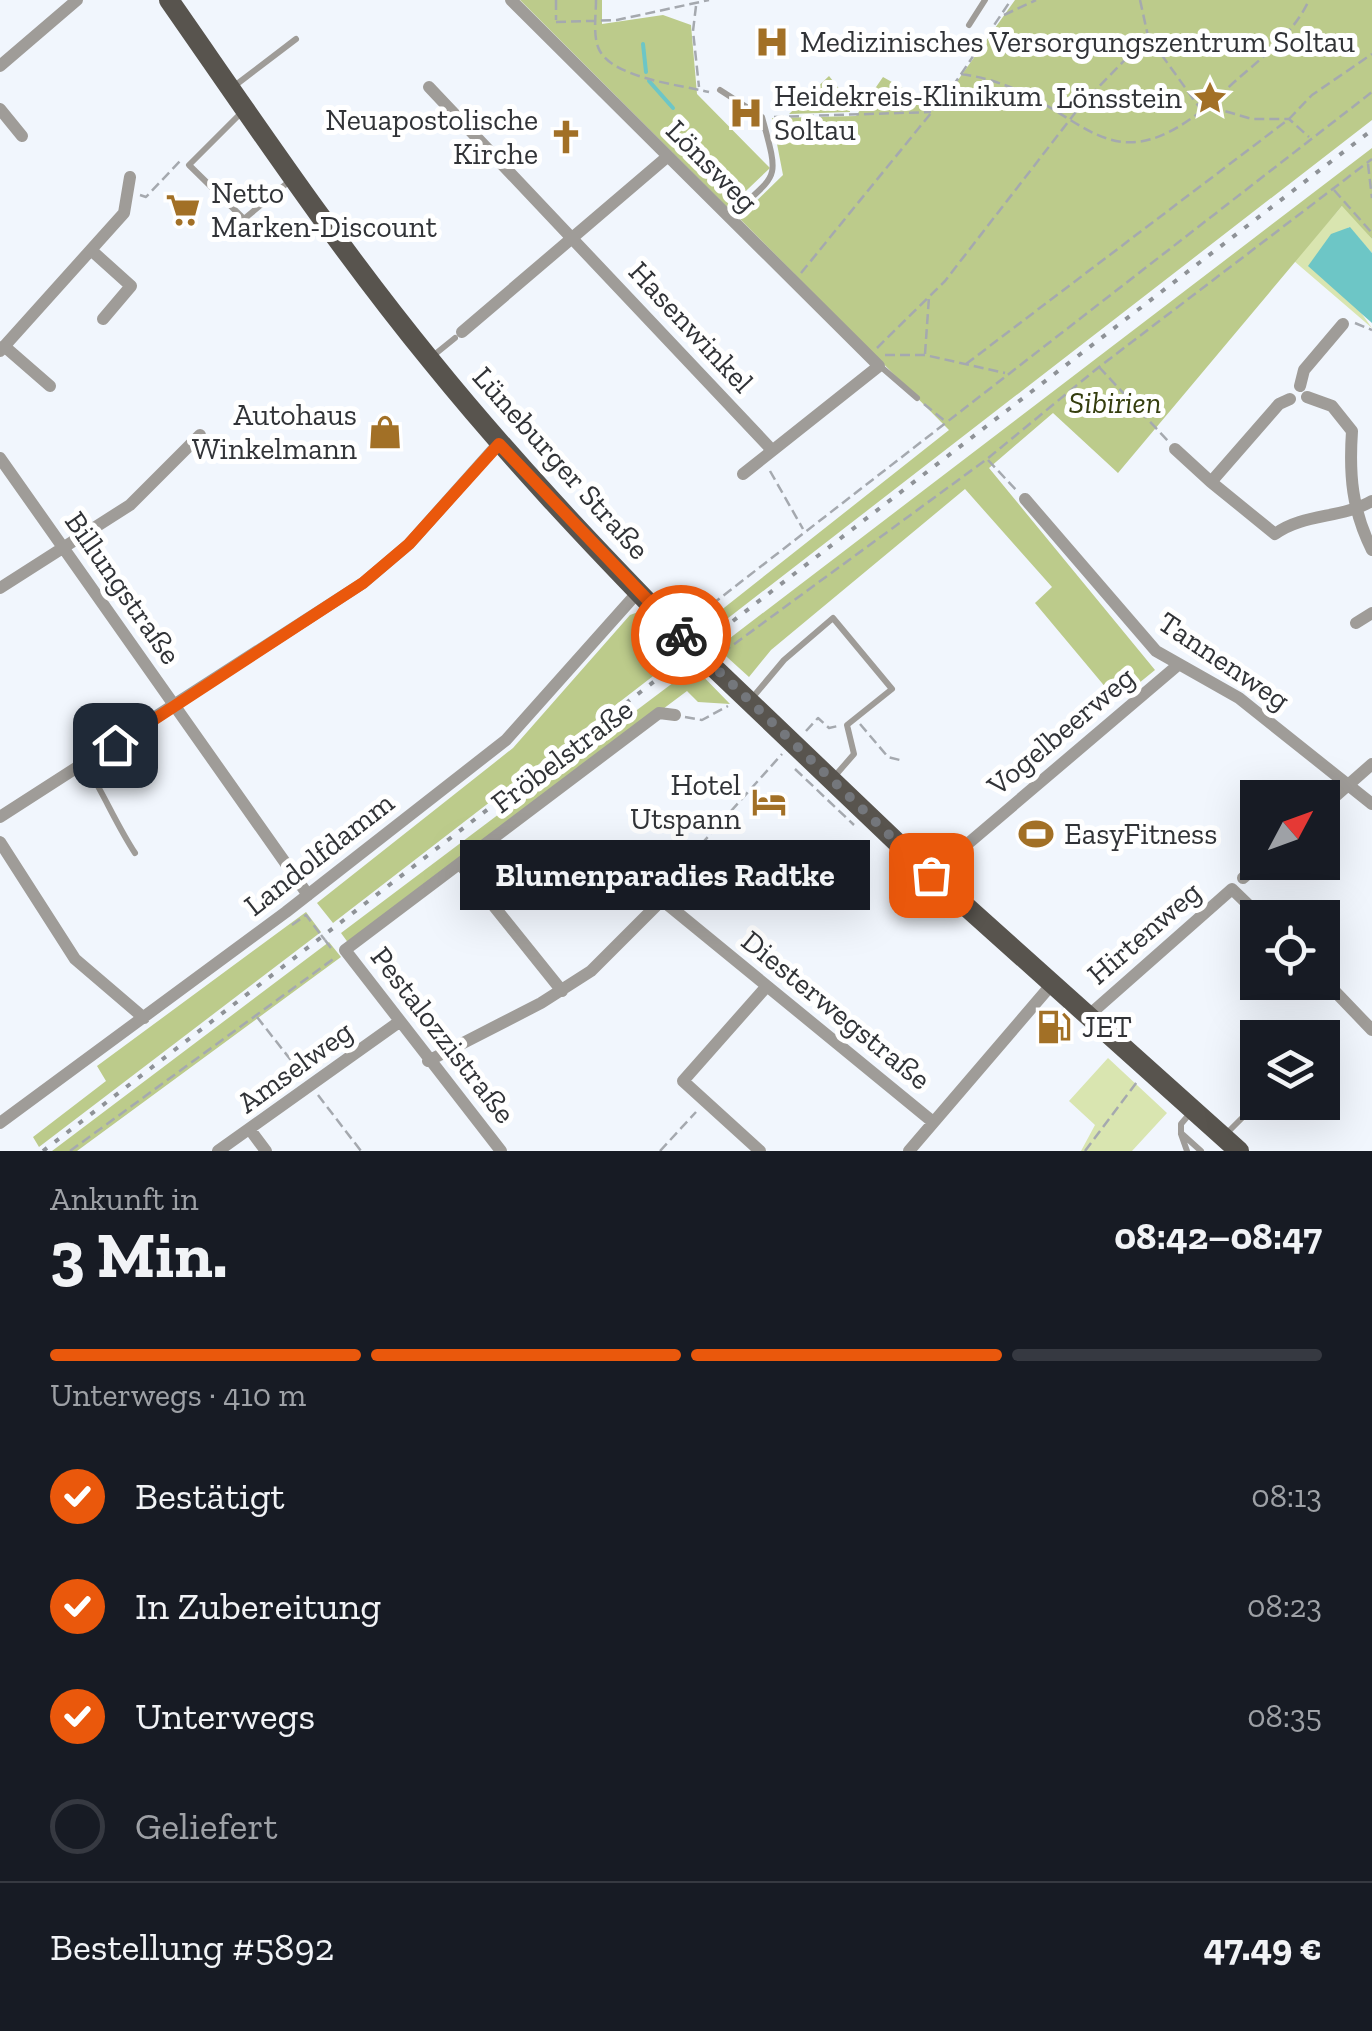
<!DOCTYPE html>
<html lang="de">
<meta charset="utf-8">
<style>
:root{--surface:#171b24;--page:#242831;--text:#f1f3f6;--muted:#9ea1a6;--line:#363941;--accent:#ea580c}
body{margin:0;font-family:"Zilla Slab",serif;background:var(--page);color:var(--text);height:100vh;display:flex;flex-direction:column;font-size:38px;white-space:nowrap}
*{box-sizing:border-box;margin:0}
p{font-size:32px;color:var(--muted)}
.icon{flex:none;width:55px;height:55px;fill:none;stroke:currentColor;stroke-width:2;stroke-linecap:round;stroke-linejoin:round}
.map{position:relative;height:1151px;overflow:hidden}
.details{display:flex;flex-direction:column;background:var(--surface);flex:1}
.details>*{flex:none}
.needle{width:65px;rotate:49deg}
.fabs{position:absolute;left:1240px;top:780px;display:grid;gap:20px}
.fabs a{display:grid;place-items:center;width:100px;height:100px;border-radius:0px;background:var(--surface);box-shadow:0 10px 40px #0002;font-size:50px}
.pin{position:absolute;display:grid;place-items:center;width:85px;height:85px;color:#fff;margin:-42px;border-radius:20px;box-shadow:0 5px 15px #0006}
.courier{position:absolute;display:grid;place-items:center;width:100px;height:100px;margin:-50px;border:8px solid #ea580c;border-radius:50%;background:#fff;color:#222;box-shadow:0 2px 12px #0007}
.bubble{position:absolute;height:70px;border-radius:0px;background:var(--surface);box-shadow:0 10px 40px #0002;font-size:32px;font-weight:800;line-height:70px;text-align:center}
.overview em{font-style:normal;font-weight:800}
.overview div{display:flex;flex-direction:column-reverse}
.overview{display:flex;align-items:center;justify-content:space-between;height:170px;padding:0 50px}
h1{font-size:65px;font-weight:800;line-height:75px}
.bar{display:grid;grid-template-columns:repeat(4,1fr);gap:15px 10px;align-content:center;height:120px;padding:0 50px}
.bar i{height:12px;border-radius:8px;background:var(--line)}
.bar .on{background:var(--accent)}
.bar p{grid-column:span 4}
.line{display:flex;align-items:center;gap:25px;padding:0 50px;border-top:2px solid var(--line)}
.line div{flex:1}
ol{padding:0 50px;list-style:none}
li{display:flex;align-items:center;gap:30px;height:110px}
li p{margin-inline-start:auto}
li .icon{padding:10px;border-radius:50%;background:var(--accent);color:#fff;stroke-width:4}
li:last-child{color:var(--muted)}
li i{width:55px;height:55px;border:5px solid var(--line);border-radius:50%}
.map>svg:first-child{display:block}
.green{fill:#d9e5b0}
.forest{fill:#bccb8b}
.water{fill:#6dc6c6}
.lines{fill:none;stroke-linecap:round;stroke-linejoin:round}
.stream{stroke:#6dc6c6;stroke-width:4}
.path{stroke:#a5a9af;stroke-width:2.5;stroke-dasharray:10 5;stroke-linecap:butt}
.service{stroke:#9f9c98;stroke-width:6}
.minor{stroke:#9f9c98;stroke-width:12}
.primary{stroke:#58544e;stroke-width:20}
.rail{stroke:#8e9297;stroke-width:4;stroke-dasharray:5 10;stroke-linecap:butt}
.path-bridge{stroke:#a5a9af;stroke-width:2.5;stroke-dasharray:10 5;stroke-linecap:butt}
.primary-bridge{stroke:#58544e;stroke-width:20}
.done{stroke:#74777c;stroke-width:10;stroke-dasharray:0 18}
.route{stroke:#ea580c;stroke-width:12}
.labels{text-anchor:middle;stroke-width:10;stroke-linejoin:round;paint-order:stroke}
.poi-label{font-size:30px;fill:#313337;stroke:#fff;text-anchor:start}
.street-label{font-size:30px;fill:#313337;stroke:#fff}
.park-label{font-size:30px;font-style:italic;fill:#343d0d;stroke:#fff}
</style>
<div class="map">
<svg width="1372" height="1151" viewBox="0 0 1372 1151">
<rect width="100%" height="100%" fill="#f1f6fd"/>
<path class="green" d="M1343 205 1372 239V253L1349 227 1309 266 1354 303 1372 328 1294 261Z
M1108 1058 1167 1113 1132 1151H1081L1095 1125 1069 1101Z"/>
<path class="forest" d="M520 0H602V24L663 15 691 25 697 94 770 168 728 208Z
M1015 0H1372V120L705 636 696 630 949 430 739 218 783 175 772 118 856 116 883 77 938 108Z
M829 76 849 101 850 112 789 114Z
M1372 148V239L1342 206 1118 473 1053 413 989 468 1155 670 1117 701 1035 603 1052 587 965 489 771 650 749 677 717 648Z
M641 611 683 653 333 923 317 903 513 748 630 615Z
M694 667 730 704 698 702 687 691 349 944 341 933Z
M306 912 321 932 39 1147 33 1137 106 1081 97 1066Z
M329 942 341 957 77 1151H52Z"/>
<path class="water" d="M1350 227 1372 253V323L1308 266 1331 234Z"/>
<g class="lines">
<path class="stream" d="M643 44 646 72
M649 81 673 108"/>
<path class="path" d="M556 0V20
M596 0C596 15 593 33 598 47 609 78 681 85 709 92
M1140 0 1148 36 1202 111
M696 6 693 31 699 87
M1004 15 1036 0
M556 22 617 20 709 0
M961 74C1090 92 1099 212 1232 84 1260 59 1293 35 1309 0
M1211 107 1252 119H1289L1309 137
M774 117 931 112
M1368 164 1372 198
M1334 190 1372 233
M140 195 146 197 181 160
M801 273 953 86 1011 0
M1355 323 1372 330
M877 348 945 281 1082 104 1148 36
M925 354 929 297
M885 355H925L1005 373
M966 364 1289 119 1312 95 1372 54
M1099 367 1168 441
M924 404 945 421
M988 460 1017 491
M770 471 803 529
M688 623 1372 92
M722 653 987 459 1099 367 1372 159
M685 717 702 720 728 706
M860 724 888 757 904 761
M806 731 818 718 829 728 838 726
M795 769 854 825
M681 867 782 754
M292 925 306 915 321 935
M325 940 333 951
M257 1017 301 1073
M318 1095 361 1151
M70 1151 336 957
M660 1151 696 1112
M1085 1151 1137 1082"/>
<path class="service" d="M969 25 985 0
M233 87 296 39
M720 90 762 117C780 184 779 171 729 218
M241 113 189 165 244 219 292 179
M434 355 455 338
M880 366 917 398
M753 697 784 660 833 618 892 689 847 725 854 754 834 777
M85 764C104 794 116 824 135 853
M663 898 675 877
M1192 1111 1181 1124V1133L1201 1151
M1227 1133 1258 1102
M1181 1134 1187 1151"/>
<path class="minor" d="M511 0 879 366 743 474
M0 66 77 0
M429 87 771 449
M0 109 22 136
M91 250 131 286 103 319
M462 332 667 157
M4 346 50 386
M0 351 124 213 130 177
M1300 386 1304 370 1343 324
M1307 397 1332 406 1352 431C1349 475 1352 510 1372 550
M1290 399 1279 404 1211 482 1275 534C1304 513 1341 519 1372 501
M1175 449 1211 482
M0 458 308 895
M1025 499 1156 651 1239 698 1372 804
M0 588 130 505 200 435
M1356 623 1372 613
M1322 808 1372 764
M0 817 363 583 409 544 499 443
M0 842 75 959 144 1018
M460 864 562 991
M931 875 1178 665
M1243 878 1261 862
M1322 978 1372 1030
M1088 1016 1232 889 1262 918
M428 1061 541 1003 591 971 662 900 933 1122
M0 1123 286 912 506 740 638 592
M251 1131 266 1151
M218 1151 399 1022
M501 1151 345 950 659 713 675 715
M760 1151 683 1081 767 986
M909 1151 1052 984"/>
<path class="primary" d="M169 0C254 122 337 246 432 362 508 456 591 544 676 631
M709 663 931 875 1239 1151"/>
<path class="rail" d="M43 1151 1372 130"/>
<path class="path-bridge" d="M321 935 325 940"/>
<path class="primary-bridge" d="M676 631 709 663"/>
</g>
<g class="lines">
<path class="done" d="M681 635 931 875"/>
<path class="route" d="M115 745 363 583 409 544 499 444 681 635"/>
</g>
<defs>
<g id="hospital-bare" transform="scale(2.7)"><path d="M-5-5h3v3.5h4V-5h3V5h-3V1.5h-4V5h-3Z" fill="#a27026" stroke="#fff" stroke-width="2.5" paint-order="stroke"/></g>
<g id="sight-bare" transform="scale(2.7)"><path d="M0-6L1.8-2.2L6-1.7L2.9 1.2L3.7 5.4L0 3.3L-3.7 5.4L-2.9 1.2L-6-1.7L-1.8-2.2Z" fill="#a27026" stroke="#fff" stroke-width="2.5" paint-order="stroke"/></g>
<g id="church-bare" transform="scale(2.7)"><path d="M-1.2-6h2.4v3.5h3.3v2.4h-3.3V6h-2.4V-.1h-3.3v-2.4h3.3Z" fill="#a27026" stroke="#fff" stroke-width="2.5" paint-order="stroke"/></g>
<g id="supermarket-bare" transform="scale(2.7)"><path d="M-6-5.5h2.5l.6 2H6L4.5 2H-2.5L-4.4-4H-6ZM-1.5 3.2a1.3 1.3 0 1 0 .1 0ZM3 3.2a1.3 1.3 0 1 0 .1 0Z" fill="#a27026" stroke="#fff" stroke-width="2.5" paint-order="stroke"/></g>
<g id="shop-bare" transform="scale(2.7)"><path d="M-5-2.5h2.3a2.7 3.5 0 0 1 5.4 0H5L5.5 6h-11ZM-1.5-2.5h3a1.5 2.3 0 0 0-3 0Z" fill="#a27026" stroke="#fff" stroke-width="2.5" paint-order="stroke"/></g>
<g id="hotel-bare" transform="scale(2.7)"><path d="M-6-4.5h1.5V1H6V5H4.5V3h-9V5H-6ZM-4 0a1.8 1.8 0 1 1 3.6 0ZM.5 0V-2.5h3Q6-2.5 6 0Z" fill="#a27026" stroke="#fff" stroke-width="2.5" paint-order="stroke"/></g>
<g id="stadium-bare" transform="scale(2.7)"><path d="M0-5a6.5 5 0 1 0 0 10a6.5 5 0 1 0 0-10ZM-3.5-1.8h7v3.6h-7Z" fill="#a27026" stroke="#fff" stroke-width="2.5" paint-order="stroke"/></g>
<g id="fuel-bare" transform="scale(2.7)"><path d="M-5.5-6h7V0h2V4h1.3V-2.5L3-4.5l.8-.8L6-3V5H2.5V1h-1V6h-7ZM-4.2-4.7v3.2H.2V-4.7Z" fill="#a27026" stroke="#fff" stroke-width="2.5" paint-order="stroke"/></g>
</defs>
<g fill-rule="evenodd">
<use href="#hospital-bare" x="772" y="42"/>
<use href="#sight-bare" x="1210" y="98"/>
<use href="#hospital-bare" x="746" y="113"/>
<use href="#church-bare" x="566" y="137"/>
<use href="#supermarket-bare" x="183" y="210"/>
<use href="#shop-bare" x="385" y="432"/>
<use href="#hotel-bare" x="769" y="802"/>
<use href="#stadium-bare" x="1036" y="834"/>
<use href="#fuel-bare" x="1054" y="1027"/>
</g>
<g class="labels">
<g class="poi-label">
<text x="800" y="52">Medizinisches Versorgungszentrum Soltau</text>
<text x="774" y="106">Heidekreis-Klinikum<tspan x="774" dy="34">Soltau</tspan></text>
<text x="1182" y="108" text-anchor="end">Lönsstein</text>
<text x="538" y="130" text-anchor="end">Neuapostolische<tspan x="538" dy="34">Kirche</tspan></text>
<text x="211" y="203">Netto<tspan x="211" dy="34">Marken-Discount</tspan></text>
<text x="357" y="425" text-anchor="end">Autohaus<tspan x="357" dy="34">Winkelmann</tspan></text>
<text x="741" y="795" text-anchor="end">Hotel<tspan x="741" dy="34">Utspann</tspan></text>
<text x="1064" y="844">EasyFitness</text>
<text x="1082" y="1037">JET</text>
</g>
<g class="street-label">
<text transform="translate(712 166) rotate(45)" y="10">Lönsweg</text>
<text transform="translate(691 327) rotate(47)" y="10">Hasenwinkel</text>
<text transform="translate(561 463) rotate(48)" y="10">Lüneburger Straße</text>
<text transform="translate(123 588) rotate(55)" y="10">Billungstraße</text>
<text transform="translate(1224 661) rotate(34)" y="10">Tannenweg</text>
<text transform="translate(1061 731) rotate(-40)" y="10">Vogelbeerweg</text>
<text transform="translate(562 756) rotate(-37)" y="10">Fröbelstraße</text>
<text transform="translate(319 854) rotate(-38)" y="10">Landolfdamm</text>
<text transform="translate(1144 933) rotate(-41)" y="10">Hirtenweg</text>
<text transform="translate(836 1010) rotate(39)" y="10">Diesterwegstraße</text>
<text transform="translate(443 1035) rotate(52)" y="10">Pestalozzistraße</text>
<text transform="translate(295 1067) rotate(-36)" y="10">Amselweg</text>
</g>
<g class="park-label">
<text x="1115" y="413">Sibirien</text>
</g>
</g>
</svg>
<div class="fabs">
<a><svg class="needle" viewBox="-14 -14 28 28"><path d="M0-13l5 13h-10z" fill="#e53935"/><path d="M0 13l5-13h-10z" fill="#9ea1a6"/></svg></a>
<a><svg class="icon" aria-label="locate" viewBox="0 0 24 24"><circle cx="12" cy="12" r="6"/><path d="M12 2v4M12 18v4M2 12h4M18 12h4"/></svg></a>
<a><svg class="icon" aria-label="layers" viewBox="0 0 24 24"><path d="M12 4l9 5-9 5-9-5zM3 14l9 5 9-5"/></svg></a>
</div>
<div class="pin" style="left:931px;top:875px;background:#ea580c"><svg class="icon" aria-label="bag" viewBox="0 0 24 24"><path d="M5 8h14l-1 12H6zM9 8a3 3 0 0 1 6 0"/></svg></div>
<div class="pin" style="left:115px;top:745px;background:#1f2937"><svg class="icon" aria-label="home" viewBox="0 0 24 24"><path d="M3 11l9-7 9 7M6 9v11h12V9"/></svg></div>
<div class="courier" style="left:681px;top:635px"><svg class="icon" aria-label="bike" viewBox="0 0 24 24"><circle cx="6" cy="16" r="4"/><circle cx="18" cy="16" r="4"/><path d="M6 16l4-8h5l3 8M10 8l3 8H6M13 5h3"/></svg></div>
<div class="bubble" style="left:460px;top:840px;width:410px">Blumenparadies Radtke</div>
</div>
<section class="details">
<div class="overview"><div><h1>3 Min.</h1><p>Ankunft in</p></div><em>08:42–08:47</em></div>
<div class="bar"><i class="on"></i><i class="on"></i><i class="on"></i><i></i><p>Unterwegs · 410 m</p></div>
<ol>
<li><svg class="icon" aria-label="check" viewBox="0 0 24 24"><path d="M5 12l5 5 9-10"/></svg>Bestätigt<p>08:13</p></li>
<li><svg class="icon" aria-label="check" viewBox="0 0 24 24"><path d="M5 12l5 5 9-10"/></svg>In Zubereitung<p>08:23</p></li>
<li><svg class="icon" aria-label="check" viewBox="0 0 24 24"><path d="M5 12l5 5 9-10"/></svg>Unterwegs<p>08:35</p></li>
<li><i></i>Geliefert</li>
</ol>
<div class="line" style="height:130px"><div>Bestellung #5892</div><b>47.49 €</b></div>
</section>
